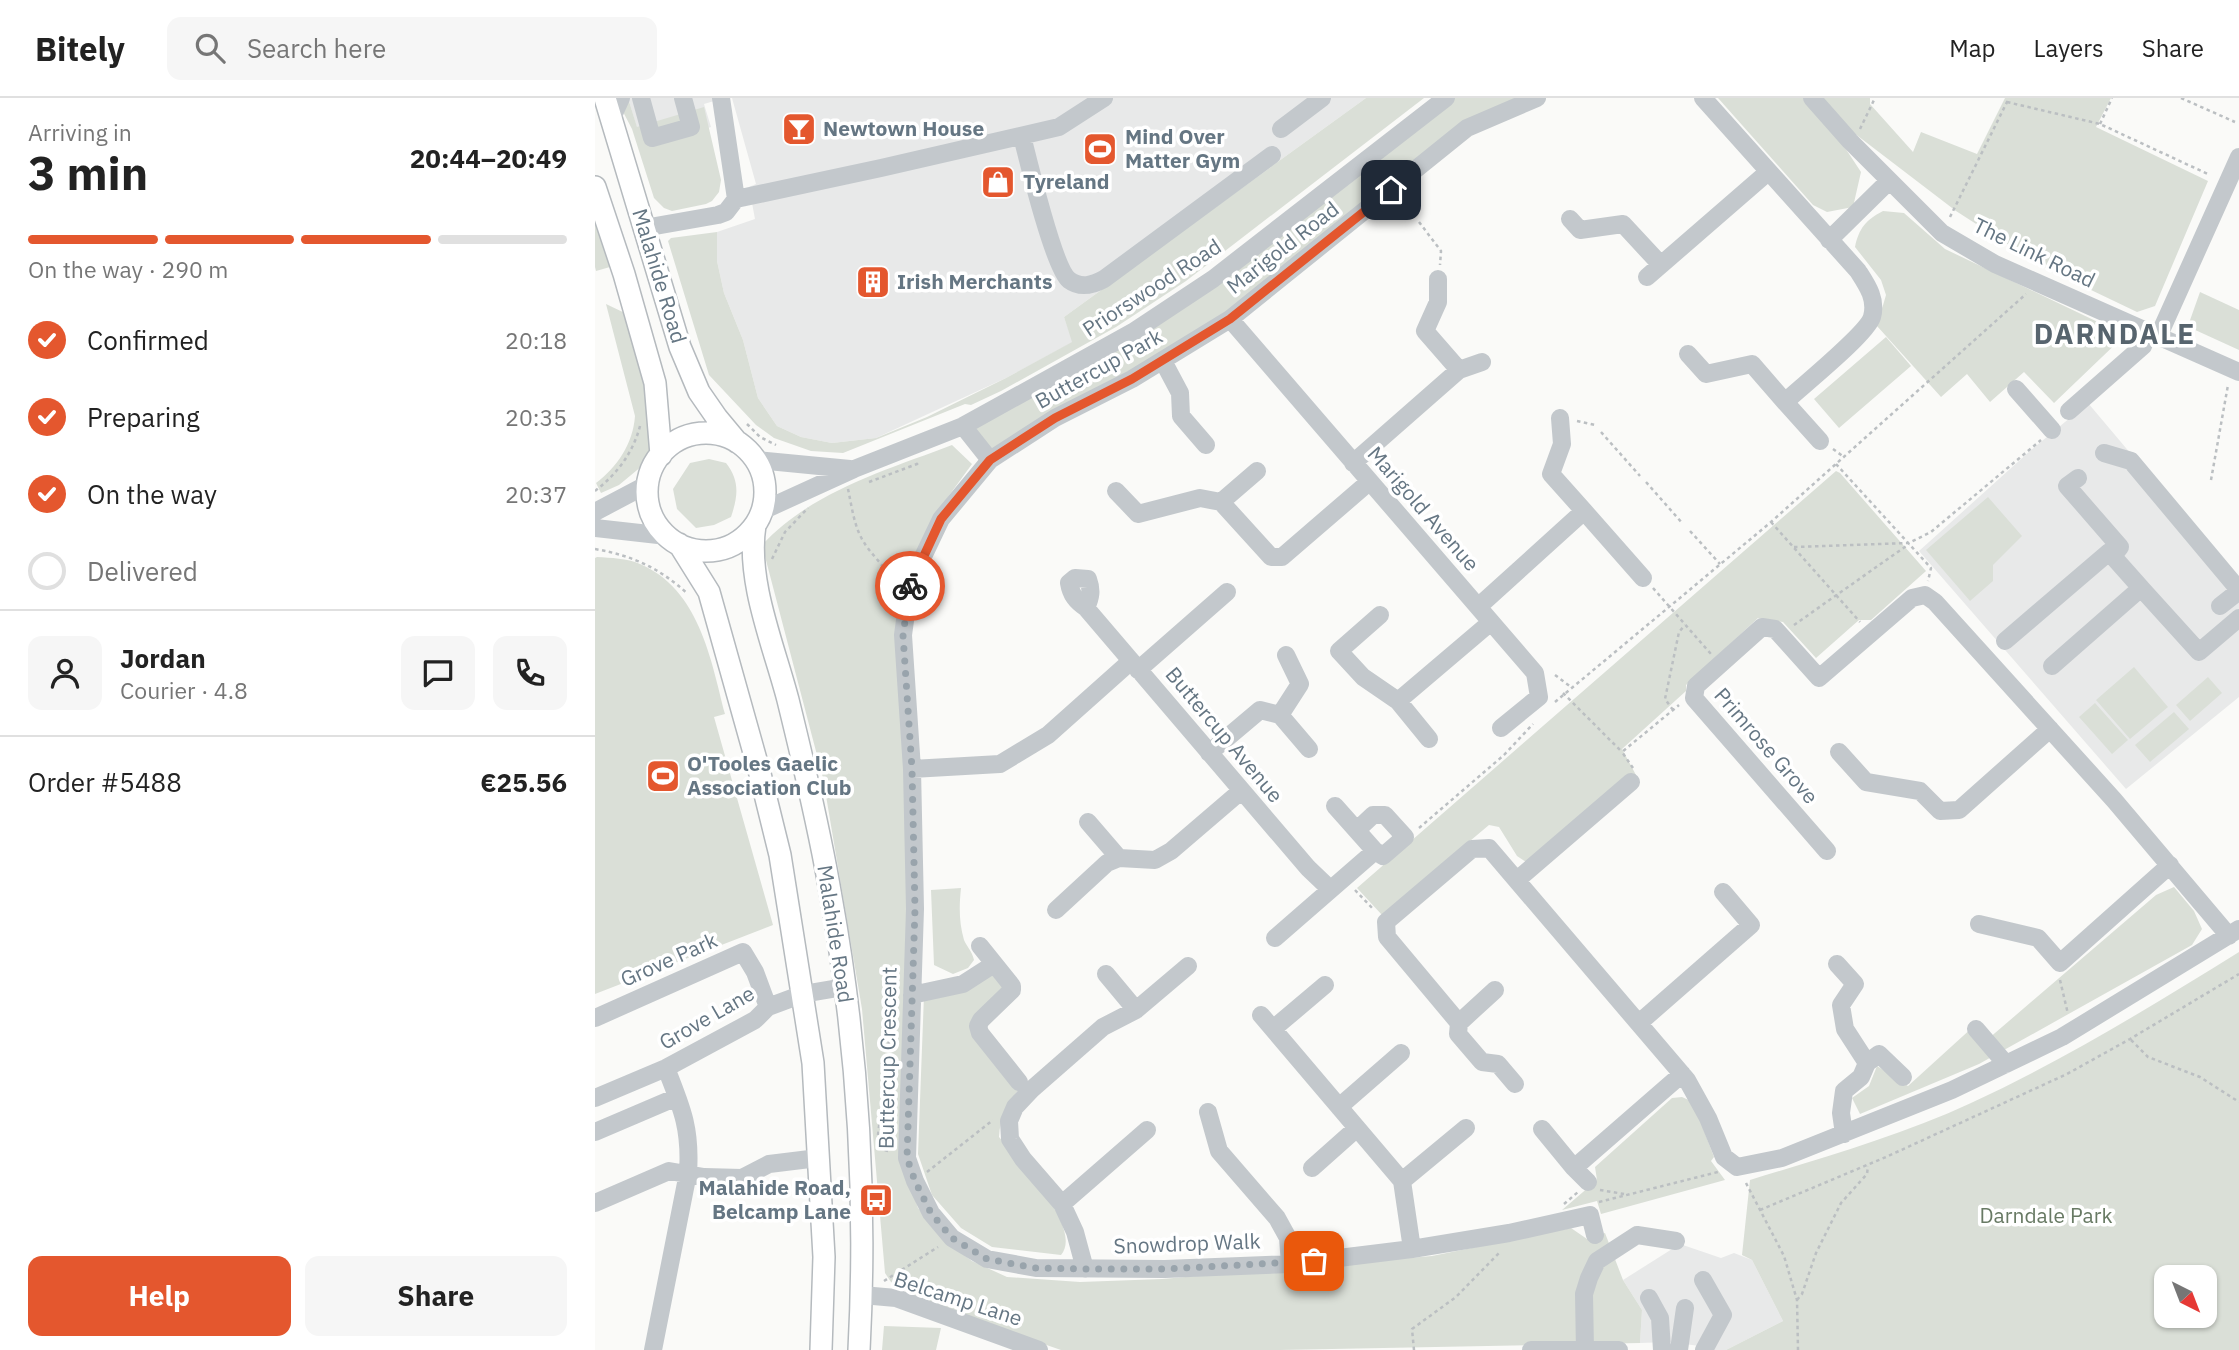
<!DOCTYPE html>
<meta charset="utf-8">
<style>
:root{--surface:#fff;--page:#f6f6f6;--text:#222;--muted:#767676;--line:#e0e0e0;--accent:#e4572e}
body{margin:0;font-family:"IBM Plex Sans",sans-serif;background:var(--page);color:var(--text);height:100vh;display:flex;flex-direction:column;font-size:26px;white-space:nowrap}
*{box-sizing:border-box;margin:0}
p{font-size:23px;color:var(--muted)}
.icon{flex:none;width:38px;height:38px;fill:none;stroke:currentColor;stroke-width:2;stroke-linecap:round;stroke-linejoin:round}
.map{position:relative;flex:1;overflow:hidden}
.side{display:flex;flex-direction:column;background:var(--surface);width:595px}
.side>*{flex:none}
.needle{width:46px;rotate:138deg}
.buttons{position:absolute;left:1559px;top:1167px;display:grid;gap:14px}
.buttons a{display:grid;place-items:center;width:63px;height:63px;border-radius:14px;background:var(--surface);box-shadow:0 2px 5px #0004;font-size:35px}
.pin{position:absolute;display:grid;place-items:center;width:60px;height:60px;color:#fff;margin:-30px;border-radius:14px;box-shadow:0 4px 10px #0006}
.courier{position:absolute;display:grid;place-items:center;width:70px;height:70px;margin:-35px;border:5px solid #e4572e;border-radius:50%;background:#fff;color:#222;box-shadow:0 2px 9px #0007}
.overview em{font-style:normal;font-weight:800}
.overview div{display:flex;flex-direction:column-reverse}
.overview{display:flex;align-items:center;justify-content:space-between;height:119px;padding:0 28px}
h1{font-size:46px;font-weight:800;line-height:52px}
.bar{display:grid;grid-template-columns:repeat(4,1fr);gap:10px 7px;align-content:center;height:84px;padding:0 28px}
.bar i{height:9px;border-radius:5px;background:var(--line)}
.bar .current{background:var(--accent)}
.bar p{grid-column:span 4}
.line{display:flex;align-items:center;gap:18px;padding:0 28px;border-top:2px solid var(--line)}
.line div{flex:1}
.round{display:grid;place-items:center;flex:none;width:74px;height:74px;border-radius:14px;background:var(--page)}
ol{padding:0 28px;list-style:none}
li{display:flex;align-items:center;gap:21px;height:77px}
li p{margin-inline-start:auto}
li .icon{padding:7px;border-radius:50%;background:var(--accent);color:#fff;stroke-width:4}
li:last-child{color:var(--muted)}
li i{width:38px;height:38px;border:4px solid var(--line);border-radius:50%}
.cta{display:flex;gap:14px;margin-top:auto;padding:14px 28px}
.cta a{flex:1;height:80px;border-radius:14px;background:var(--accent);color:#fff;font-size:28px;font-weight:800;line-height:80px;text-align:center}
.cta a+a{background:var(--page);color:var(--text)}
header{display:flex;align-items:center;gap:42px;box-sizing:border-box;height:98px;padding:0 35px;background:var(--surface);border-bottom:2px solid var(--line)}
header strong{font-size:33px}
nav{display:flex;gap:38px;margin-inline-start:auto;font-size:24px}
.search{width:490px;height:63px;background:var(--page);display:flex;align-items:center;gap:18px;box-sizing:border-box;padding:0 24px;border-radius:14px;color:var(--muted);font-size:26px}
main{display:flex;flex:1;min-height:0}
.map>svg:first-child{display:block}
.built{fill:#e8e9e9}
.green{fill:#dadfd7;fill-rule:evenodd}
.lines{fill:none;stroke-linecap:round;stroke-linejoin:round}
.major-casing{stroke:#b5babe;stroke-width:24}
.path{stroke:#bbbfc2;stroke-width:2.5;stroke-dasharray:3.5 3.5;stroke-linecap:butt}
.minor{stroke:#c3c8cc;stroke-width:18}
.major{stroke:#fff;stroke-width:21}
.done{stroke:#99a4ac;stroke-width:7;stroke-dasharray:0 12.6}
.route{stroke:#e4572e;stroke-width:9}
.labels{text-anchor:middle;stroke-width:7;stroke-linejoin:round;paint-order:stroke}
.poi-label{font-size:21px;font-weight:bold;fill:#657683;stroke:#fff;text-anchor:start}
.street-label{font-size:21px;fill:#657683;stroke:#fff}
.park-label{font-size:21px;fill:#687a64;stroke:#fff}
.district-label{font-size:28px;font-weight:bold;letter-spacing:2px;fill:#57646e;stroke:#fff}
</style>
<header>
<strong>Bitely</strong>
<div class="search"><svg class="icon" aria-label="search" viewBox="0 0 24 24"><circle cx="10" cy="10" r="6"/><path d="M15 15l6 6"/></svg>Search here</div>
<nav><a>Map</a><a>Layers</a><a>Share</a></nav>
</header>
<main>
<section class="side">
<div class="overview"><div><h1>3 min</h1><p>Arriving in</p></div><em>20:44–20:49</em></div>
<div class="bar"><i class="current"></i><i class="current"></i><i class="current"></i><i></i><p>On the way · 290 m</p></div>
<ol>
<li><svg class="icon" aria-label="check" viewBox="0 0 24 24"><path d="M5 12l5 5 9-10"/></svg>Confirmed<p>20:18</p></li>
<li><svg class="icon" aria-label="check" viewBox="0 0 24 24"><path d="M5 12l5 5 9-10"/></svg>Preparing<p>20:35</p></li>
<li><svg class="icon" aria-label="check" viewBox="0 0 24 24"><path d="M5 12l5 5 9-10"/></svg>On the way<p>20:37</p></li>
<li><i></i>Delivered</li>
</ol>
<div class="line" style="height:126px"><a class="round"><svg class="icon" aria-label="person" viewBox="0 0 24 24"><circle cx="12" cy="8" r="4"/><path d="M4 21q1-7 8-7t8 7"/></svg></a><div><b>Jordan</b><p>Courier · 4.8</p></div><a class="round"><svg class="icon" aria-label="chat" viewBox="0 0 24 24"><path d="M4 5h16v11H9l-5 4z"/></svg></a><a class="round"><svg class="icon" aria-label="phone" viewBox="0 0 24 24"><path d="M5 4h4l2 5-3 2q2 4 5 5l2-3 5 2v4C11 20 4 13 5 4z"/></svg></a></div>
<div class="line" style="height:91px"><div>Order #5488</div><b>€25.56</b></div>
<div class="cta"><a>Help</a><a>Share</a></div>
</section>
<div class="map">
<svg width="1644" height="1252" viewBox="0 0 1644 1252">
<rect width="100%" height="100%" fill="#fafaf8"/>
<path class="built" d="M33 0H118L119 3 109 6 116 29 48 50Z
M137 0H771L469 219 478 244 411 280 281 340 237 345 206 339 182 328 163 300 148 242 129 195 122 163V134L160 121 154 89 161 86Z
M1493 305 1644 484V599L1531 691 1324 453 1435 353Z
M1085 1146 1126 1160 1139 1155 1157 1162 1188 1223 1131 1252H1113L1105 1248 1073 1244 1045 1245 1047 1212 1028 1182Z"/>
<path class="green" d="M33 0 42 29 109 9 126 82 124 94 117 103 111 106 77 113 69 110 59 100 37 31 26 10Z
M771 0H829L591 183 521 229 406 293 376 307 370 306 248 355 216 353 179 340 161 327 114 277 73 143 76 140 122 134V163L129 195 148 242 163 300 182 328 206 339 237 345 281 340 332 319 411 280 477 244 469 219Z
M851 0H942L872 29 635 221 395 362 369 328 538 235Z
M1123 0H1275V6L1318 54 1326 34 1382 56 1410 0H1516L1501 29 1613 83 1560 208 1542 214 1448 169 1361 113 1221 6 1266 74 1258 109 1232 114 1218 107Z
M0 90 22 167 1 173 0 169Z
M1288 113 1309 115 1350 151 1530 237 1459 305 1429 274 1395 304 1372 276 1346 299 1282 228 1291 197 1286 182 1260 149C1264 130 1271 122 1288 113Z
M1605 194 1644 212V252L1598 231 1594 225Z
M11 206 34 217 60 333 54 359 47 368 24 387 6 395 1 385C22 369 38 346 40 318Z
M1291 239 1316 268 1244 330 1219 301Z
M357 347 377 366 342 414 311 475 318 728 311 1072 323 1110 350 1143 377 1163 412 1179 485 1184 567 1181 837 1158 976 1130 992 1141 1010 1135 1028 1182 1047 1212 1045 1245 685 1252H466L327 1204 296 1184 290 1175 267 911 228 680 167 447C217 393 292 372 357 347Z
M114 361 131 365C145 383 143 398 136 419L119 427 101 430 82 411 78 391 95 365Z
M1241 373 1245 375 1331 473 1276 522H1264L1221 560 1188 524 1163 520 1091 587V593L1027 651 1041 677 945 760 931 764 922 758 904 729 894 727 787 817 762 790Z
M1393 399 1427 438 1398 467V483L1375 503 1331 452Z
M2 459C16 460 32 460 45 466 104 491 116 561 130 616L119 619 178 827 0 896V460Z
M1539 569 1573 609 1535 641 1501 602Z
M1613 579 1627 595 1595 623 1581 607Z
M1500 605 1533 642 1517 656 1484 619Z
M1579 614 1594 631 1555 664 1540 647Z
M1579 789 1599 813 1607 831 1597 847 1384 966 1265 1016 1257 1000 1274 988 1282 968 1313 988 1379 928 1393 941 1561 797Z
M366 790C364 809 364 824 369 842 372 849 377 853 379 862L373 870 358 876 339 867 336 792Z
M1644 854V1252H1131L1188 1223 1157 1162 1147 1157 1155 1082C1229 1059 1305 1038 1376 1005 1469 962 1557 908 1644 854ZM1572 1180H1610V1218H1572Z
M397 877 411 892 374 927 425 990C413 1005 405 1019 404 1039 422 1061 489 1130 466 1157L397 1149 366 1130 337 1097 323 1056 329 897Z
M1087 999 1098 1004 1119 1059 1116 1063 1130 1082 1006 1116 1002 1103 967 1112 1002 1082 1000 1069 1077 1000Z
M289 1228 346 1230 341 1252H287Z"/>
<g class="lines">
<g class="major-casing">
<path id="major" d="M10 0 85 249 104 294 122 320 142 344
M0 89 29 176 60 285 66 357
M52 394a59 59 0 1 1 118 0a59 59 0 1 1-118 0Z
M160 427C151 483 179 548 193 602 209 667 225 733 236 799 263 948 272 1100 264 1252
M84 446 114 494 165 676 185 757 218 965 229 1159 226 1252"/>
</g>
<path class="path" d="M1586 0 1640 24
M1412 4 1505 26 1615 77
M1505 26 1517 0
M1265 31 1280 0
M1355 119 1414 0
M824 124 846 153 845 167
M982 323 1000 327
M152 326 165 339 181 347
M1006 334 1045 378
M1238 351 1249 359
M1241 366 1336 470 1333 483
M1616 382 1633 287
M274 384 322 366 325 363
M1051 384 1088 426
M253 391C257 409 259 430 270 446 279 460 293 470 298 488
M0 393C22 376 38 355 45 328
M1176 424 1265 524
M1095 433 1125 466
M1199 449 1314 445 1336 434 1446 342
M0 451C39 458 64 470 93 496
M177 461 190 434 213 410
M1058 490 1116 556
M1199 527 1314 446
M960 577 976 589
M968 595 1027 654
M960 604 1176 424 1431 196
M1078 612 1070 601 1084 534 1090 527
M1038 670 1027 654 1084 607
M824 730 909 657 938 626
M760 792 779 812
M1465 882 1473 916
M1536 942 1553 959 1605 979 1644 1004
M283 1037 296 925 300 912
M283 1050 296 1054
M332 1074 398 1022
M1151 1085 1189 1158 1202 1202 1203 1252
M1005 1092 1029 1096
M1004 1104 1123 1074
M969 1106 983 1094
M1165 1112 1291 1059 1472 976 1535 941 1644 876
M289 1183 343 1149
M1202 1202 1207 1196 1221 1155 1246 1105 1272 1076 1273 1068
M819 1252 817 1231 861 1199 906 1153"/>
<path class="minor" d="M46 0 57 40 96 29 88 0
M126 0 141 101
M942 0 872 30 635 221 537 281 460 320 395 362 346 421 315 486 308 537 317 671 320 811 312 1060 320 1083 336 1115 357 1140 392 1161 441 1170 570 1171 695 1166 817 1151 914 1135 995 1117 1000 1137
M1108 0 1263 173C1272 187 1282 201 1277 219 1272 236 1207 288 1190 304L1225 343
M1217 0 1255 43 1347 135 1400 166 1644 274
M16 22 26 0
M686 31 727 0
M427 38C433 62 459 170 474 182 486 191 498 187 509 181L677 57
M975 121 985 132 1028 126 1066 167
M49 130 123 117 131 114 141 101 286 70 464 29 509 0
M1234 142 1294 83
M1052 179 1173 74
M635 221 940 575 944 599 906 630
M1564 237 1644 59
M1093 256 1111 276 1157 266 1190 304
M568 263 585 295 586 318 611 347
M864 272 887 264
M1421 291 1457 332
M1474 313 1548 248 1554 232
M965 320 967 346 956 376 989 413
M368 328 395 362
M1509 355 1536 363 1644 492
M161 362 255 371
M758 365 864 272 830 233 843 204V181
M1483 380 1472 388 1525 449 1518 458
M521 393 543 416 605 400 626 404 676 459H687L774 384
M626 404 662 373
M167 413 259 371 368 328 538 234 618 181 851 0
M0 414 53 386
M0 430 72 438
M1546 490 1604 554 1644 520
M1625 508 1644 493
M883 509 989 413 1048 480
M491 510C496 499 497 492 493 481L480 480 474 485C476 497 481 503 491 510L713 770 735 791
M785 517 744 553 768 579 803 603 834 641
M1410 543 1514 454 1546 490 1457 568
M543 572 632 494
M803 603 896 524
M685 617 714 651
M1244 654 1271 684 1325 693 1345 713 1364 712 1455 631
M614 655 665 612 685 617 705 586 691 557
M317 671 405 666 453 637 536 563
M493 724 524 760
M762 732 778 717H790L810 739 788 758 780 753
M1232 753 1099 600 1101 588 1167 529 1180 531 1224 580 1317 500 1330 497 1340 504 1519 702 1634 838
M922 782 1036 684
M461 812 512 765 524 760 560 762 576 753 646 693
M1384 826 1443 840 1465 865 1575 767
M680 840 780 753 740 708
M385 848 417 888V892L386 922 383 928 385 935 424 984
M1242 866 1260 886 1246 907 1250 931 1272 965 1266 979 1249 993 1246 1015 1249 1036
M511 876 541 912
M317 897 368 886 399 866
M666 917 807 1083 817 1151
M0 920 148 854 160 874 173 909
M864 925 900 892
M1044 925 1156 827 1128 794
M678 931 730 887
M1381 931 1411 966
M1272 965 1284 956 1308 979
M920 986 903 966 887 964 863 936 864 925 792 839 791 824 877 751 894 750 1092 982 1113 1020 1129 1059 1142 1069 1187 1060 1357 992 1467 939 1644 831
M0 1000 71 970 160 922 173 909 208 896 249 889
M744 1009 806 955
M613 1014 624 1053 682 1120 693 1140 695 1166
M947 1031 979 1070 1087 976
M0 1034 82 999
M717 1070 762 1030
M979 1070 993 1084
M807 1083 871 1030
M0 1105 74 1073 109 1079 147 1080 174 1066 223 1060
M467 1106 552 1032
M490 1171 480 1134 467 1106 428 1061 415 1041 414 1023 420 1009 436 992 508 929 541 912 593 868
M1108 1182 1128 1217 1109 1252
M267 1197 301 1200 444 1252
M1054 1200 1065 1220 1067 1252
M58 1252 93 1075C96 1031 87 1010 71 970
M936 1252H1024
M990 1252 989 1196 994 1180 1002 1163 1042 1137 1081 1143
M1084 1252 1090 1210"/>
<use href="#major" class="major"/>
</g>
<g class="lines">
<path class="done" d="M315 488 308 537 317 671 320 811 312 1060 320 1083 336 1115 357 1140 392 1161 441 1170 490 1171H570L719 1163"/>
<path class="route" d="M315 488 346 421 395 362 460 320 537 281 635 221 796 92"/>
</g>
<defs>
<g id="bar-square" transform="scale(1.75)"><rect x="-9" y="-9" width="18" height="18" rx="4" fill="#e4572e" stroke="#fff"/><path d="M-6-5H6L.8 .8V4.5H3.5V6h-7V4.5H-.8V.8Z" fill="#fff"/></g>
<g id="stadium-square" transform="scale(1.75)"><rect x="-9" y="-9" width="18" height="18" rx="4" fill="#e4572e" stroke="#fff"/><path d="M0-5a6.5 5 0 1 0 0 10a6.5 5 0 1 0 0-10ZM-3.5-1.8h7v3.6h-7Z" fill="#fff"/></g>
<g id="shop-square" transform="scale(1.75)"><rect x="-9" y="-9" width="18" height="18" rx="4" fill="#e4572e" stroke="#fff"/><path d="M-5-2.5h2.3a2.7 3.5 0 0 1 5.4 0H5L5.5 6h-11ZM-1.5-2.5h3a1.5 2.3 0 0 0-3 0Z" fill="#fff"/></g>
<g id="building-square" transform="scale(1.75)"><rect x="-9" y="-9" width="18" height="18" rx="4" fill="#e4572e" stroke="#fff"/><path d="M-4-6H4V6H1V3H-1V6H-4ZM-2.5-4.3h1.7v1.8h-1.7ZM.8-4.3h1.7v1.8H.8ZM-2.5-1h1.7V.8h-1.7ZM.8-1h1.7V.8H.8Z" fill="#fff"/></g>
<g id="bus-square" transform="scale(1.75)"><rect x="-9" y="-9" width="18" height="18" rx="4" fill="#e4572e" stroke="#fff"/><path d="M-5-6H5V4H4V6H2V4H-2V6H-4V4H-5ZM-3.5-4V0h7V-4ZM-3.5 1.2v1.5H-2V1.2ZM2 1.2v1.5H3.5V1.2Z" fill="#fff"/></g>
</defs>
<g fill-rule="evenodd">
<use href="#bar-square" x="204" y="31"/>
<use href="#stadium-square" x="505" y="51"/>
<use href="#shop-square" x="403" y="84"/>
<use href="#building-square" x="278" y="184"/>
<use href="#stadium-square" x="68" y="678"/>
<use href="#bus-square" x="281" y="1102"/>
</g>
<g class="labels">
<g class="poi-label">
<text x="228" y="38">Newtown House</text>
<text x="530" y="46">Mind Over<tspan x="530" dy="24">Matter Gym</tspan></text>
<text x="428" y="91">Tyreland</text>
<text x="302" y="191">Irish Merchants</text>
<text x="92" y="673">O'Tooles Gaelic<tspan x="92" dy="24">Association Club</tspan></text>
<text x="256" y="1097" text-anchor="end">Malahide Road,<tspan x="256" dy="24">Belcamp Lane</tspan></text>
</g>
<g class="street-label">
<text transform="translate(688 150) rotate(-38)" y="7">Marigold Road</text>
<text transform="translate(1439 155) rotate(26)" y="7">The Link Road</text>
<text transform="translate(64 178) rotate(73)" y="7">Malahide Road</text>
<text transform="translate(557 190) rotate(-33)" y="7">Priorswood Road</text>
<text transform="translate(504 271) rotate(-29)" y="7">Buttercup Park</text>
<text transform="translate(828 411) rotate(49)" y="7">Marigold Avenue</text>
<text transform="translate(629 637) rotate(50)" y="7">Buttercup Avenue</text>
<text transform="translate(1171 648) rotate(49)" y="7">Primrose Grove</text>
<text transform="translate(240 836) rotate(81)" y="7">Malahide Road</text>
<text transform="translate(74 862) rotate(-24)" y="7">Grove Park</text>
<text transform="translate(112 920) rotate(-30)" y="7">Grove Lane</text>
<text transform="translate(293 960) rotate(-89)" y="7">Buttercup Crescent</text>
<text transform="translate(592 1146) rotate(-2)" y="7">Snowdrop Walk</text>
<text transform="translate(363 1201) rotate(18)" y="7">Belcamp Lane</text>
</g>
<g class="park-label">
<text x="1451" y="1125">Darndale Park</text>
</g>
<g class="district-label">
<text x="1520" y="246">DARNDALE</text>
</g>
</g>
</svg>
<div class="buttons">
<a><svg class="needle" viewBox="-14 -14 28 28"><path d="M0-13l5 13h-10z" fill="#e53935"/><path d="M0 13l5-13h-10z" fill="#767676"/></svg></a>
</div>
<div class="pin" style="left:719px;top:1163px;background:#ea580c"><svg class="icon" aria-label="bag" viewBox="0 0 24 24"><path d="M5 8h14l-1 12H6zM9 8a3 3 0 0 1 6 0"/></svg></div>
<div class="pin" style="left:796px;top:92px;background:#1f2937"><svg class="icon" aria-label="home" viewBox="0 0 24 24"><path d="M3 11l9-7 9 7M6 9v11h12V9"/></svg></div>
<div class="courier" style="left:315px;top:488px"><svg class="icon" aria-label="bike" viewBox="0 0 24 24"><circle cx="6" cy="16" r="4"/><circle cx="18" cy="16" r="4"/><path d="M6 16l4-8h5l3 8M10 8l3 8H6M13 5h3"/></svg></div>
</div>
</main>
